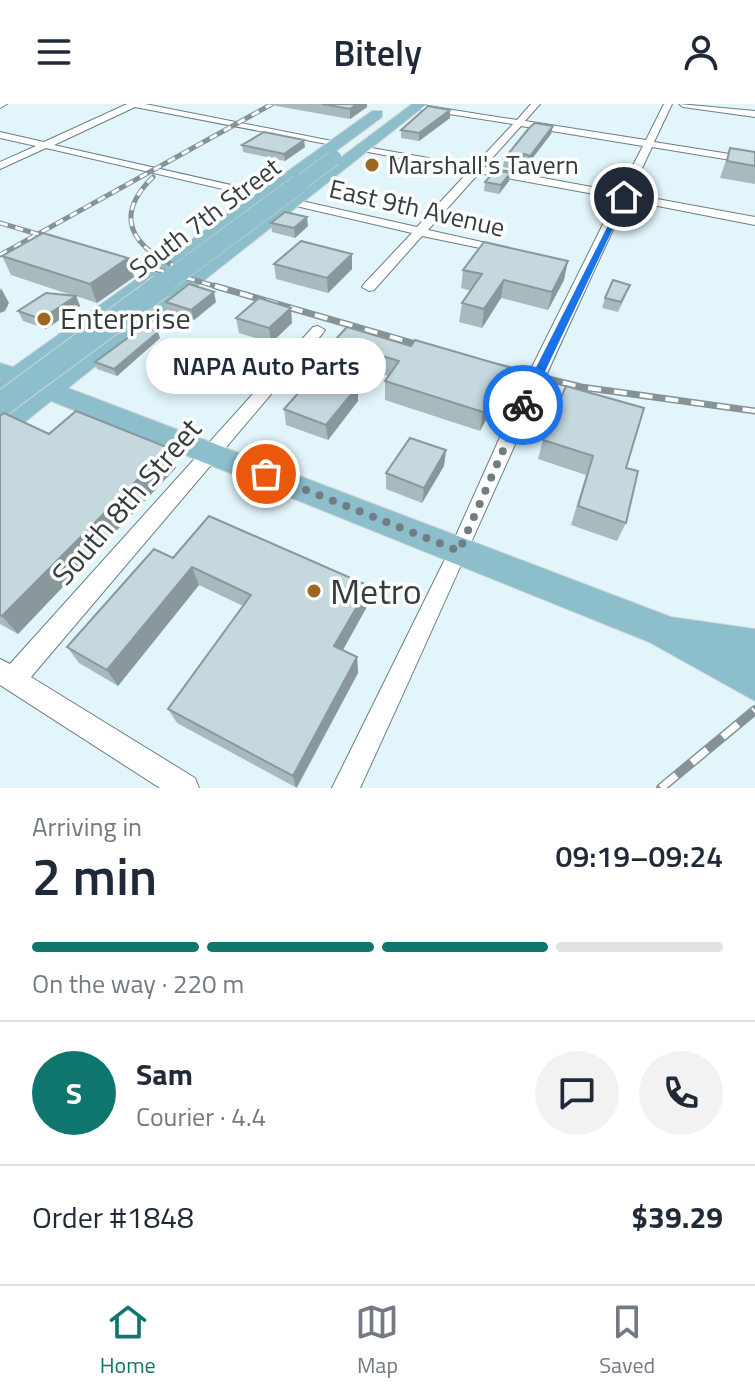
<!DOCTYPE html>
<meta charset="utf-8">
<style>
:root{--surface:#fff;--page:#f2f2f3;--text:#1f2937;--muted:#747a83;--line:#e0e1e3;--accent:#0f766e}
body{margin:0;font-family:"Titillium Web",sans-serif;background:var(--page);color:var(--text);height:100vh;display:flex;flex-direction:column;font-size:30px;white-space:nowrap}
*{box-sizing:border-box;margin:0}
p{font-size:26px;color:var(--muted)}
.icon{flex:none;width:44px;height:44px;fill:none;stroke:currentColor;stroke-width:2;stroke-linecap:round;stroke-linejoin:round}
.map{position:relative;height:684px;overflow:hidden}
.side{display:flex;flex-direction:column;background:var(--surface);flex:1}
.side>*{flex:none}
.pin{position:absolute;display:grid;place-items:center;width:68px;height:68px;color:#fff;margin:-34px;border:4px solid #fff;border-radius:50%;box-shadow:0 2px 8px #0007}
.courier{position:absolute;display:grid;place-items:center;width:80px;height:80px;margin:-40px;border:6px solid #1a73e8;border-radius:50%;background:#fff;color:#222;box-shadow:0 2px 10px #0007}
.bubble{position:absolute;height:56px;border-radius:28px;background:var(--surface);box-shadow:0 4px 12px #0003;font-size:26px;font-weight:600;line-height:56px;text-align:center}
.head em{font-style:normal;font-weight:600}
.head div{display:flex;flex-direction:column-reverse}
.head{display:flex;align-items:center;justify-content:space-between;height:136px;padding:0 32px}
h1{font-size:52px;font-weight:600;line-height:60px}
.bar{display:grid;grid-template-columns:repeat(4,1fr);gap:12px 8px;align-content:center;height:96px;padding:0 32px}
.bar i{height:10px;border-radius:6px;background:var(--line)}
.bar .current{background:var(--accent)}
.bar p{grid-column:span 4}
.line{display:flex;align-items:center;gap:20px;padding:0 32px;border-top:2px solid var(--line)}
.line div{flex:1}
.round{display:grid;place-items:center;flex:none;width:84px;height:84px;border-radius:42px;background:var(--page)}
header{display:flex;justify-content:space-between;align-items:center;height:104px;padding:0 32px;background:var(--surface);font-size:36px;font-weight:600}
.menu{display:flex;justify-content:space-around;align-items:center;height:112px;border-top:2px solid var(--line);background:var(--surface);font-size:22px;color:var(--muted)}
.menu a{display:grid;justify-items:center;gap:4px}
.menu .current{color:var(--accent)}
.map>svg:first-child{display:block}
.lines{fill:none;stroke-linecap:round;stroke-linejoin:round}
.street-casing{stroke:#6d7e84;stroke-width:2}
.primary-casing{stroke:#d2d4d5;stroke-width:2}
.street{fill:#fff;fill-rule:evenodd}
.primary{fill:#8dbecc;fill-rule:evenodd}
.rail-far2-casing{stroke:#859296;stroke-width:5}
.rail-far1-casing{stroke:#859296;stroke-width:7}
.rail-casing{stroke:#859296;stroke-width:10}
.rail-far2{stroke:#fefefe;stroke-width:3;stroke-dasharray:8;stroke-linecap:butt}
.rail-far1{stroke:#fefefe;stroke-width:4;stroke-dasharray:13;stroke-linecap:butt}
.rail{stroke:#fefefe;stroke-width:7;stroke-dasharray:20;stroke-linecap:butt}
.primary-bridge-far2-casing{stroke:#d2d4d5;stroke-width:16;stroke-linecap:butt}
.primary-bridge-far1-casing{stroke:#d2d4d5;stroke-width:20;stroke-linecap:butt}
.primary-bridge-casing{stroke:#d2d4d5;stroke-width:26;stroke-linecap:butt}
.primary-bridge-far2{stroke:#8dbecc;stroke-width:15}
.primary-bridge-far1{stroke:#8dbecc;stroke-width:19}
.primary-bridge{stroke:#8dbecc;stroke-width:24}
.wall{fill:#a9babf}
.shaded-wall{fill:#8a979b}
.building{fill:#c5d8de;stroke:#8a979b;stroke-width:2}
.route{fill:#1a73e8}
.done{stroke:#717d80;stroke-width:8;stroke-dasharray:0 14.4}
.poi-dot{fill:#9c671f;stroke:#fefefe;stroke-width:3}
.labels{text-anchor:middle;stroke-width:7;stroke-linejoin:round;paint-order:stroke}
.far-poi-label{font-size:26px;fill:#343c3e;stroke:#fefefe;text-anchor:start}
.far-street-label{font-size:26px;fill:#343c3e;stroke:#fefefe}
.poi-label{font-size:30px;fill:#343c3e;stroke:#fefefe;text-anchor:start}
.street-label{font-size:30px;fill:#343c3e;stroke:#fefefe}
.near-poi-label{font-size:36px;fill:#343c3e;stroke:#fefefe;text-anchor:start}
</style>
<header><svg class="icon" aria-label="menu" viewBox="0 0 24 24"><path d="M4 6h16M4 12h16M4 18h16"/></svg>Bitely<svg class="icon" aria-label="person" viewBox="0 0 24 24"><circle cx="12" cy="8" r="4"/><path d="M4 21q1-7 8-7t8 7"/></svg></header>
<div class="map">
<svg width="755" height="684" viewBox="0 0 755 684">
<rect width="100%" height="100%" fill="#e1f5fb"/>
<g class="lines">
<g class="street-casing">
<path id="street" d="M0 0H7L0 4Z
M127 0H145L342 39 337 42 135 3 54 41 417 123 469 67 363 47 360 46V42L474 62 513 20 417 5 413 2 415 0 517 16 531 0H540L525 17 646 36 664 0H672L654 38 755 54V60L652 43 630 90 755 113V121L627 96C535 291 450 489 360 684H332L449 447 527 273 616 94 479 69 428 126 509 144V150L422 132 374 186 369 187 362 183 364 180 412 129 46 44 0 65V58L36 42 0 34V28L44 38ZM521 22 643 42 619 88 484 63Z
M679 0 755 7V13L683 3Z
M318 222 325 226 323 229 31 573 195 674 199 684H160L0 581V555L10 560 313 223Z"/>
</g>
<g class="primary-casing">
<path id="primary" d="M412 0H427L68 284 671 513 755 525V597L649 538 51 297 10 330 0 332V309L29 288 18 283 0 289V259L13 263 372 7H382V13L34 271 45 275Z"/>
</g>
<use href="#street" class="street"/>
<use href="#primary" class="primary"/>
<g class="rail-far2-casing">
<path id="rail-far2" d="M153 73C114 111 130 141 175 162
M0 119 61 137
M0 151 272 0
M110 152 222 184"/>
</g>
<g class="rail-far1-casing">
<path id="rail-far1" d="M215 182 433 245
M487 260 581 283 755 307"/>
</g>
<g class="rail-casing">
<path id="rail" d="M661 684 755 606"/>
</g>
<use href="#rail-far2" class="rail-far2"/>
<use href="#rail-far1" class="rail-far1"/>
<use href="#rail" class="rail"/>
<g class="primary-bridge-far2-casing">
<path id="primary-bridge-far2" d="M296 82 334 54"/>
</g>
<g class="primary-bridge-far1-casing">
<path id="primary-bridge-far1" d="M158 184 299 80"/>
</g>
<g class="primary-bridge-casing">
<path id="primary-bridge" d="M0 301 161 182"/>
</g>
<use href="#primary-bridge-far2" class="primary-bridge-far2"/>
<use href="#primary-bridge-far1" class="primary-bridge-far1"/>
<use href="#primary-bridge" class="primary-bridge"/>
</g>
<path class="wall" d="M265 0H367V3L350 15Z
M450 6V14L419 37 401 34V26Z
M553 22 551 30 528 60 522 59 517 66 503 63 504 55Z
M242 41 305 43 285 57 243 48Z
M730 44 755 48V80L720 74Z
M510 69 509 77 499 90 484 87 485 78Z
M271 119 308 122 295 134 272 128Z
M352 150V165L328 189 276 175 274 160Z
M2 152 128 154 134 173 97 199 76 192 80 202 46 225 23 217 18 207 74 192 11 171Z
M463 166 564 176 548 206 501 194 482 224 459 218 462 199 471 187 461 184Z
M626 191 618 208 602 204 605 194Z
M166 198H216L194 216 169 208Z
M236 214 292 219 271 239 239 229Z
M160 234 117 272 97 265 95 258Z
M334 237 504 282 480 327 385 296V277L388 272 335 256Z
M358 282V297L328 336 286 321 284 305Z
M0 312 49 330 176 364 18 530 0 520Z
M543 336 626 364V419L617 437 571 421 586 371 538 355Z
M446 346 444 362 422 399 386 385V369Z
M173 454 369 499 343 546 357 553 358 569 297 684 177 619 168 605 243 502 199 481 118 582 79 559 67 543Z"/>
<path class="shaded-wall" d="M357 0H367V3L350 15V5Z
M450 6V14L419 37V29Z
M553 22 551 30 528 60 530 52Z
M304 36 305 43 285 57 284 50Z
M524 50 522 59 517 66 518 57Z
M510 69 509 77 499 90 501 81Z
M307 113 308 122 295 134 294 124Z
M352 150V165L328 189 327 174Z
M128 154 134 173 97 199 90 180Z
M568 157 564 176 548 206 552 188Z
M504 176 501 194 482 224 484 205Z
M1 184 9 199 5 207 0 209V187Z
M214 188 216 198 194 216 191 206Z
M76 192 80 202 46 225 41 215Z
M291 204 292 219 271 239 269 224Z
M158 228 160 234 117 272 114 265Z
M508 263 504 282 480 327 483 308Z
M358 282V297L328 336 326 321Z
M169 344 176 364 18 530 2 512Z
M446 346 444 362 422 399 424 384Z
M192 463 199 481 118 582 107 566Z
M369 482V499L336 558 334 542Z
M357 553 358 569 296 684 293 672Z"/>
<path class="building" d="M322 0H357L350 5Z
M428 2 450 6 419 29 401 26Z
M535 19 553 22 530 52 524 50 518 57 504 55 530 23Z
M264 28 304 36 284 50 242 41Z
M730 44 755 48V62L727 57Z
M495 66 510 69 501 81 485 78Z
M285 108 307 113 294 124 271 119Z
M43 129 128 154 90 180 2 152Z
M301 137 352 150 327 174 274 160Z
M484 138 568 157 552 188 504 176 484 205 462 199 482 170 463 166Z
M613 176 630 181 621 198 605 194Z
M189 180 214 188 191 206 166 198Z
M46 189 76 192 41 215 18 207Z
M259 194 291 204 269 224 236 214Z
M144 222 158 228 114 265 95 258Z
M347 223 411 242 415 236 508 263 483 308 385 277 399 257 334 237Z
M317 268 358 282 326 321 284 305Z
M566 282 644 304 626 364 638 367 626 419 578 402 593 352 543 336Z
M76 307 169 344 2 512 0 511V312L4 309 49 330Z
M410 334 446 346 424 384 386 369Z
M209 412 369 482 334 542 357 553 293 672 168 605 251 491 192 463 107 566 67 543 154 445 173 454Z"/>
<path class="route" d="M624 90 628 93 529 301 519 304 517 301Z"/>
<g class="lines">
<path class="done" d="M266 370 459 447 523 301"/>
</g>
<g class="poi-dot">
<circle cx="372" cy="61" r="8"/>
<circle cx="44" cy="215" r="8"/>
<circle cx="314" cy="487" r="8"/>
</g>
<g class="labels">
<g class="far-poi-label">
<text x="388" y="70">Marshall's Tavern</text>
</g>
<g class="far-street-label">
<text transform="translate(417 104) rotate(13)" y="9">East 9th Avenue</text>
<text transform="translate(205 114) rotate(-37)" y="9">South 7th Street</text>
</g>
<g class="poi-label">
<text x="60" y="225">Enterprise</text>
</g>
<g class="street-label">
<text transform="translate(127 398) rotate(-49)" y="10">South 8th Street</text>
</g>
<g class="near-poi-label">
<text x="330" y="500">Metro</text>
</g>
</g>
</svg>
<div class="pin" style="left:266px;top:370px;background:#ea580c"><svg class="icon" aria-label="bag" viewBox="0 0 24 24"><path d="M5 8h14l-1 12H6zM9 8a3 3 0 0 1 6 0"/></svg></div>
<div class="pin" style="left:624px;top:93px;background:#1f2937"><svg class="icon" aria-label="home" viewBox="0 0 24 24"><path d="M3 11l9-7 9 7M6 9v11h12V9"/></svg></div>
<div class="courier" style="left:523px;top:301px"><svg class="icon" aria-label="bike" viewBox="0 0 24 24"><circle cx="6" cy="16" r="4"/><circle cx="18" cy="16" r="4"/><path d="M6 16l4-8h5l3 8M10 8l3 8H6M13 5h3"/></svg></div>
<div class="bubble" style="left:146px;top:234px;width:240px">NAPA Auto Parts</div>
</div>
<section class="side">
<div class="head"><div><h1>2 min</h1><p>Arriving in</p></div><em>09:19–09:24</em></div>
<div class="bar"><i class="current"></i><i class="current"></i><i class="current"></i><i></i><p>On the way · 220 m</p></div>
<div class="line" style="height:144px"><b class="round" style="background:var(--accent);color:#fff">S</b><div><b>Sam</b><p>Courier · 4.4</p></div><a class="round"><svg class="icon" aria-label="chat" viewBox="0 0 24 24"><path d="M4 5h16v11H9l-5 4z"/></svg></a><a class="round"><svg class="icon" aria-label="phone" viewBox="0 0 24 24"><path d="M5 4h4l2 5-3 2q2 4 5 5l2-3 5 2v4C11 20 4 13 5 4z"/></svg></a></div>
<div class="line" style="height:104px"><div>Order #1848</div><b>$39.29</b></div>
</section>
<nav class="menu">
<a class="current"><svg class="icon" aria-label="home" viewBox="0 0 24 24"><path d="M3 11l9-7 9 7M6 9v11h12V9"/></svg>Home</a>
<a><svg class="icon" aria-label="map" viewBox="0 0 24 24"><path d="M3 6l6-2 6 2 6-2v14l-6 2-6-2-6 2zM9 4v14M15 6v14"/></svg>Map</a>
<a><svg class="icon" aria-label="saved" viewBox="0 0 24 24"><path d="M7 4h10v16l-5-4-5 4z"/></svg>Saved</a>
</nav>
